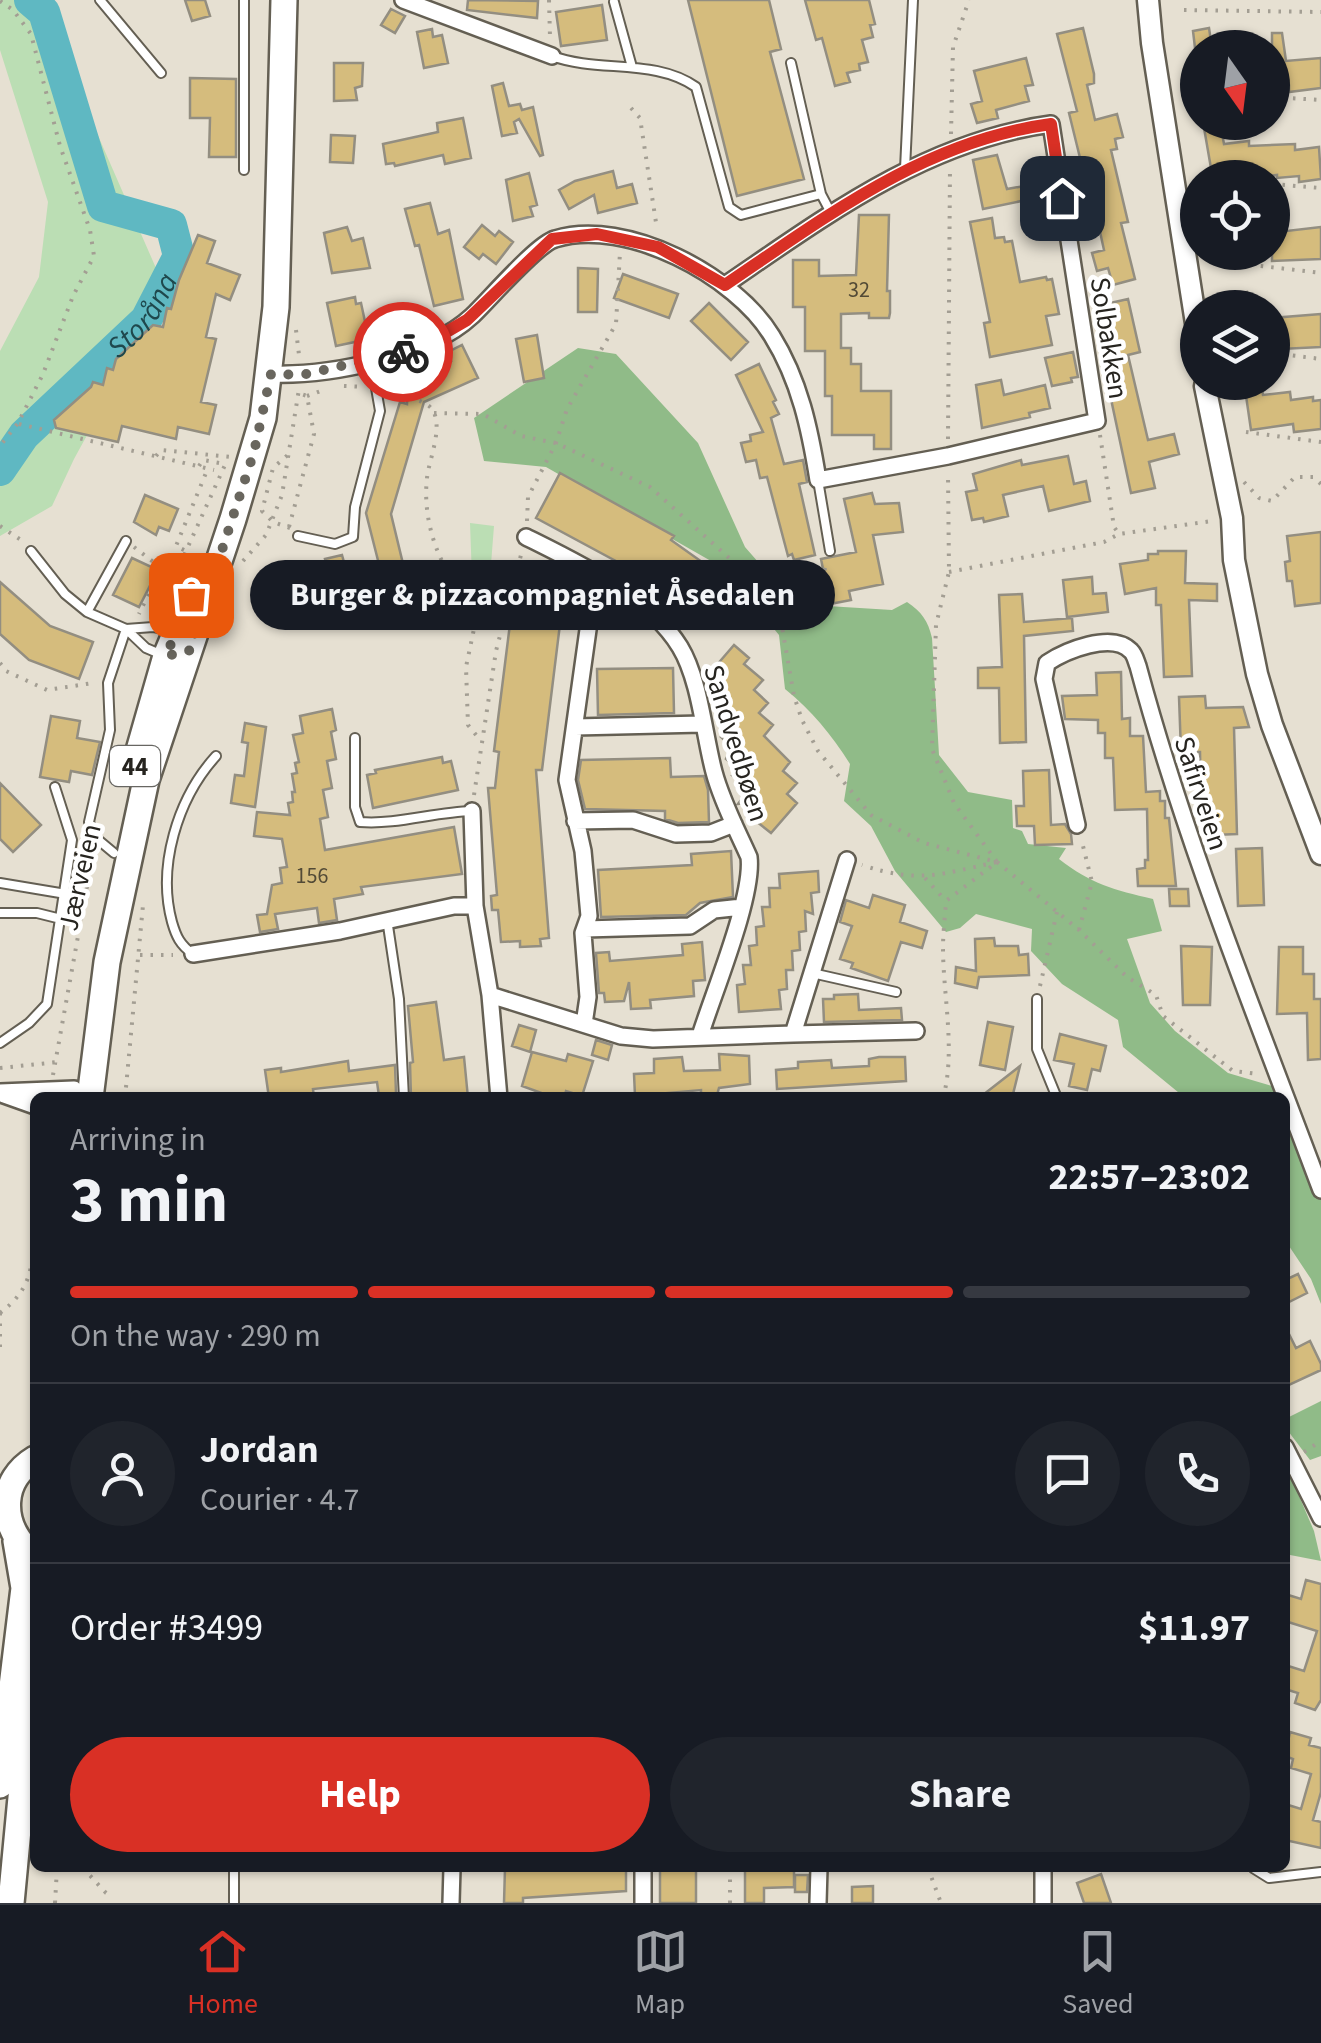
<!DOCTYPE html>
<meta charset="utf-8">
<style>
:root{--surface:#171b24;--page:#20242c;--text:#f1f3f6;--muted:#9ea1a6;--line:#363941;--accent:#d93025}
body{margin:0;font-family:"Source Sans 3",sans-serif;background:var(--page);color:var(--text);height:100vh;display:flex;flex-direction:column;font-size:38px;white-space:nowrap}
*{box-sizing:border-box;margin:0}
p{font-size:32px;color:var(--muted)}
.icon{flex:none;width:55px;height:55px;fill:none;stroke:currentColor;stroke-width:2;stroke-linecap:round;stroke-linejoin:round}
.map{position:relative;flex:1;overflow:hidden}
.sheet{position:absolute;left:30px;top:1092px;width:1260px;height:780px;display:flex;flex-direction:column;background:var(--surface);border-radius:15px;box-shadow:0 2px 8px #0004}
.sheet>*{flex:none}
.needle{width:65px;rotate:166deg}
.controls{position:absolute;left:1180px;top:30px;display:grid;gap:20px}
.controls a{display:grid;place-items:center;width:110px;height:110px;border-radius:50%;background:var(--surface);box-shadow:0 2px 8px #0004;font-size:50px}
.pin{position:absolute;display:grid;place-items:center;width:85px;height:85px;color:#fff;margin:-42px;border-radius:20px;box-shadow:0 5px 15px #0006}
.courier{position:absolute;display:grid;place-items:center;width:100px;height:100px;margin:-50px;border:8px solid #d93025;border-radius:50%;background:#fff;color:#222;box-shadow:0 2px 12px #0007}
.bubble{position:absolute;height:70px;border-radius:35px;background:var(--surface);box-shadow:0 2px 8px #0004;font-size:32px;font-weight:700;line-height:70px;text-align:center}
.overview em{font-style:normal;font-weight:700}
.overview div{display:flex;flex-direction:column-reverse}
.overview{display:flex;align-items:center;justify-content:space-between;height:170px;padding:0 40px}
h1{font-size:65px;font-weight:700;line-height:75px}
.bar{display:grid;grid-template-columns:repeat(4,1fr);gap:15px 10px;align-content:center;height:120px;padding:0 40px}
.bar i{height:12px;border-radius:8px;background:var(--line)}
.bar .active{background:var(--accent)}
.bar p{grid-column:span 4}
.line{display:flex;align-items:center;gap:25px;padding:0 40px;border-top:2px solid var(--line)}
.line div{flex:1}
.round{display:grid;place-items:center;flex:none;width:105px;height:105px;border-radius:52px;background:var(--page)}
.button{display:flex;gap:20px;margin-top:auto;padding:20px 40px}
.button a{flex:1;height:115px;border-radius:60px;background:var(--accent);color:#fff;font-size:40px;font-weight:700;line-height:115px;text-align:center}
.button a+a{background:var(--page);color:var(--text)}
.tab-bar{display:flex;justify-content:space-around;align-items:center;height:140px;border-top:2px solid var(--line);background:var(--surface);font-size:28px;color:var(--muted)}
.tab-bar a{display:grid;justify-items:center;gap:5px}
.tab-bar .active{color:var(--accent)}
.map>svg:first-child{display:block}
.green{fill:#bbdeb4}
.forest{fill:#90bb88}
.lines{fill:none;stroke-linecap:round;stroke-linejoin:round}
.river{stroke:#5fb8c2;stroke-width:32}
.building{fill:#d5bc7d;stroke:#938e81;stroke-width:2.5}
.service-casing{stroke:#645f53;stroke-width:12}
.minor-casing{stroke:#645f53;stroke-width:20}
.tertiary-casing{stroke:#645f53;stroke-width:25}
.primary-casing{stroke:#645f53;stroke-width:30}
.path{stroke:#a39e93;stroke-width:4;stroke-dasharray:2.5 8;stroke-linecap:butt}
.service{stroke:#fff;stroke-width:8}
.minor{stroke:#fff;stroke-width:15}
.tertiary{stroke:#fff;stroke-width:20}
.primary{stroke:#fff;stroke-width:25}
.done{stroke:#69665e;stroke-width:10;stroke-dasharray:0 18}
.route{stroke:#d93025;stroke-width:12}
.labels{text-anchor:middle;stroke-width:9;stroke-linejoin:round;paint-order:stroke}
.number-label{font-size:22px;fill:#524a36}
.shield{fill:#fff;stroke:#676662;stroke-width:2.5}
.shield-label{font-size:25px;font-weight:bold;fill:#26241f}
.street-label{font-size:28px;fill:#26241f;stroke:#fff}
.water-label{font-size:30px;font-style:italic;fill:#1f484d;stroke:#fff}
</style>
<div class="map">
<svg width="1321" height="1903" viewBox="0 0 1321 1903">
<rect width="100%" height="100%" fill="#e6e0d2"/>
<path class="green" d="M0 0H35L44 12 166 291 74 459 52 506 0 536V351L39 277 48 202 0 50Z
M470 523 494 526 490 577 472 578Z"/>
<path class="forest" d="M578 348 616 354 698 443 745 547 795 604 892 610 907 602C922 612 928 621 932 638L939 755 968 792 1012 800 1013 828 1022 831 1028 844 1066 848 1059 859C1091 884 1114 890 1153 899L1162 931 1127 939 1150 1003 1175 1031 1228 1073 1279 1088 1282 1097H1184L1123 1047 1118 1020 1062 984 1031 951 1032 929 976 914 960 928 946 932 895 871 871 826 844 801 850 764C831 734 812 711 785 689L779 635 725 569 546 467 484 461 474 418Z
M1285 1104 1321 1195V1304L1311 1279 1285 1240Z
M1321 1401V1456L1310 1460 1285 1427V1419Z
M1285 1463 1314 1531 1321 1561 1285 1554Z"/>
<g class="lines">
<path class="river" id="s1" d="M0 470 24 435 146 320 179 256 171 225 103 206 44 12 30 0"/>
</g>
<path class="building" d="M185 0H205L210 16 192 21Z
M468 0 538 1 537 18 467 10Z
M688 0H769L781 49 770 52 804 179 737 196Z
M805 0H869L875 24 870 25 873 37 862 40 868 62 859 64 860 70 847 73 850 82 835 86 822 38 816 40Z
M602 5 607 40 561 46 556 12Z
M391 9 405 16 395 33 381 25Z
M1083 28 1094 74V83L1087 85 1095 120 1117 114 1123 137 1115 139 1117 149 1111 150 1128 222 1121 223 1135 279 1113 285 1108 268 1097 271 1092 253 1104 250 1097 218 1091 219 1079 168 1081 162 1069 113 1077 111 1057 34Z
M1209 28 1212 48H1195L1193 31Z
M432 29 433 37 442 35 448 63 424 68 417 32Z
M1272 33H1282L1286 61 1321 58V88L1289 92V86L1272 88Z
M1026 58 1033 85 1025 86 1029 101 996 110 998 118 977 123 971 104 982 101 974 71Z
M334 63H363L362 86 355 88 357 100 334 101Z
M190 78 236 79V157H209L210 118H190Z
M503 83 509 106 520 104 522 110 533 107 543 155 540 156 519 119 514 122 517 133 502 136 492 86Z
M463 118 471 158 445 164 443 155 395 166 394 163 386 164 383 144 438 132 437 123Z
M1203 122H1220L1224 144 1249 141V146L1295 144V150L1319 147 1321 179 1299 182V176L1277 178V175L1253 178V172L1230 175 1229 171 1212 174Z
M331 135 355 136 353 163 330 162Z
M997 155 1007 189 1047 182 1050 195 983 209 973 160Z
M613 171 617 188 632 184 637 203 598 213 594 195 569 209 559 190 575 181Z
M529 173 537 205 530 207 533 216 513 221 506 180Z
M430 203 438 234 449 230 463 299 434 306 419 245 415 246 405 209Z
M859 215H889L887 291H890V313L889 318H869V313L841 314V348H851V364H861V391H891V449H874V435H832V396H825V351H805V307H793V260H819V276L856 275Z
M992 218 995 238 1004 237 1005 242 1012 241 1020 282 1046 277 1047 280 1052 279 1059 314 1046 316 1052 345 990 357 984 323 990 322 970 222Z
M482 225 495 236 499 231 513 242 496 264 483 254 479 259 464 247Z
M347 227 352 241 363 238 370 268 332 273 324 233Z
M1286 227 1287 231 1321 227V259L1272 261V228Z
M198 235 215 241 207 263 240 275 230 300 216 294 206 337 216 339 201 402 216 405 209 434 178 427 176 439 122 426 118 442 56 428 54 420 91 387 93 382 103 385 107 368 113 370 116 359 153 325 163 327 167 308 171 309 179 280Z
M578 268 598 269 597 312H578Z
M623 274 678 294 669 318 614 298Z
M1247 292 1249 308H1207L1206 299Z
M355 297 356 304 361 303 367 331 362 332 364 340 336 346 327 303Z
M1128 299 1140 352 1128 355 1148 440 1174 434 1179 454 1149 462 1155 488 1131 493 1111 399 1114 398 1109 376 1114 375 1097 306Z
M709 303 748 342 731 360 691 321Z
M1321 314V347L1281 349 1280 341 1272 342V318Z
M537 335 544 378 524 382 516 339Z
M462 345 478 378 424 402 391 514 405 572 441 606 424 623 384 584 366 513 400 402 407 404 408 373H423L451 361 448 352Z
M1073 352 1078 377 1071 378 1072 382 1052 386 1045 358Z
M759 364 776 400 773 402 779 414 771 418 784 464 803 460 807 482 799 484 815 555 794 560 792 554 788 556 767 477 760 478 756 460 746 462 741 443 751 441 750 435 763 432 736 375Z
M1001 380 1004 395 1045 385 1050 408 1029 413 1030 417 982 428 976 385Z
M1244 382H1261L1263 395 1290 392 1291 400 1313 397V401L1321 400V429L1294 432 1293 424 1251 430Z
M1068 456 1074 484 1086 481 1090 501 1049 511 1043 486 1003 495 1008 516 984 522 983 518 972 520 966 492 977 490 973 474 1021 460 1022 465Z
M560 473 674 536 671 540 702 562 700 565 718 575 700 608 692 604 685 610 648 585 651 580 536 518Z
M872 493 875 504 899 503 903 532 873 535 883 584 849 591 851 600 830 604 821 559 856 552 844 499Z
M145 495 178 509 169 531 159 527 156 535 134 522Z
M1321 532V603L1295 606 1292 581H1287L1285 562 1290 561 1287 536Z
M1158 551H1186L1185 583 1217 584V601L1189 600 1192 676 1164 677 1161 605H1156V588L1125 594 1120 564 1148 560V554H1158Z
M342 555 347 573 330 577 325 559Z
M132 558 158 570 139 607 113 595Z
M1092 577 1093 594 1106 593 1108 612 1067 617 1063 580Z
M0 582 50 626 93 642 79 679 29 660 0 634Z
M567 588 582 590 579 615 564 613Z
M1022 594 1024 622 1072 618 1073 631 1024 636 1026 742 1000 743 999 688H978V668L1002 667 999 595Z
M531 612 561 616 542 770H536L549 938 540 939 541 946 520 947V941L501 942 498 910H492L491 896 497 895 488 788H495L499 752 494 751 511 616 530 619Z
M734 645 749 658 744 664 763 680 754 690 768 703 759 713 773 725 764 736 790 762 783 771 797 783 787 794 797 803 771 833 756 821 755 802 738 804 749 790 733 776 746 775 726 759 732 747 721 737 727 731 724 728 727 725 716 714 721 702 711 691 716 680 709 674Z
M673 668 674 713 598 715 597 669Z
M1121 672 1122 719 1130 718V736H1143L1146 792 1160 791V801H1165V818H1169L1176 886H1138L1137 869 1145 868V860H1148L1147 809 1115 810 1113 758H1105V733H1098V720L1065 719 1062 696 1097 695 1096 673Z
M1205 696 1206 708 1243 707 1249 727 1234 728 1237 834 1214 835 1211 802H1201L1200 752H1181L1179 697Z
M332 709 336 730 331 732 336 759 327 761 332 788 323 790 328 817 320 819 325 850 454 827 462 874 361 887 363 894 334 899 337 920 319 923 317 908 275 914 278 929 260 932 257 915 267 914 272 885 282 883 280 868 287 867 282 839 254 836 257 812 290 815 288 803 293 802 292 792H295L292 774 297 773 295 763 299 762 293 735 303 733 300 716Z
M51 716 80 721 77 738 100 742 92 775 71 771 69 782 40 777Z
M245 723 266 727 255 807 231 803 235 775 244 776 248 743 242 742Z
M442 757 443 763 451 761 458 790 373 808 367 775 376 773 375 770Z
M670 758 671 777 704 776 708 790 709 822 678 823 665 819V811L585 809 578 780 581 760Z
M1049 770 1051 825 1065 824 1071 834 1072 844 1035 845 1034 826H1017L1016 806H1024L1023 771Z
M0 783 41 825 13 852 0 839Z
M1262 848 1264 905 1238 906 1236 849Z
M731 851 733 897 700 903 686 915 601 917 598 870 692 865 691 854Z
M818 871 819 892 811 893 813 914 805 911 806 931 799 932 800 950 792 951 793 970H786L787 989 779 990 781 1009 739 1012 737 985 745 984 743 965H751L749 946 757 945 756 927 764 926 762 907H770L769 888H780L779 874Z
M1169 889H1188L1189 906H1170Z
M873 895 905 905 900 922 927 931 922 948 901 942 888 981 851 968 853 963 840 959 852 926 840 922 846 900 869 908Z
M994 938 995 946H1018L1019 955 1028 954 1029 975 979 977 977 988 955 983 956 967 976 971 975 939Z
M702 942 705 980 693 981 694 996 650 1000 651 1008 631 1009 629 982 624 1001 605 1002 604 993H599L596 953 609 952 610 961 683 955 682 944Z
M1181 946 1212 947 1210 1005H1183Z
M1279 947H1303V974H1314V999H1321V1059L1308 1060 1307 1013 1277 1014Z
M858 994 859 1010 901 1008 902 1020 824 1022 823 999H834V995Z
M436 1002 444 1060 464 1057 468 1098H411L410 1063 413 1062 408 1006Z
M988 1022 1013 1027 1005 1070 980 1065Z
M519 1025 536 1030 530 1052 512 1046Z
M1060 1034 1106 1046 1100 1071 1092 1069 1087 1090 1069 1086 1074 1064 1054 1060Z
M596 1040 612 1045 608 1060 592 1055Z
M532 1052 566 1061 568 1054 593 1061 582 1096 566 1091 564 1098H555L522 1086Z
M719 1054 749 1056 750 1084 719 1088 717 1095H701V1090L635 1096 634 1074 654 1073V1059L682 1057 684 1071 720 1070Z
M879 1057H905L906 1081 777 1089 776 1070 798 1068V1062L831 1060 832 1068 869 1066V1059Z
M348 1061 349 1071 395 1065 396 1093 379 1096 377 1082 313 1089 314 1098H269L265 1070 281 1068V1072Z
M1020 1066 1012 1098H979Z
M1298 1274 1307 1293 1285 1304V1280Z
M1285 1326 1296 1348 1310 1341 1321 1364V1370L1289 1385 1285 1378Z
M1306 1580 1321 1584V1700L1315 1710 1295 1703 1298 1693 1285 1689V1665L1304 1671 1317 1631 1285 1621V1594L1301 1599Z
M1290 1732 1311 1738 1309 1745 1321 1748V1792L1313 1820 1321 1822V1848L1285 1840V1804L1301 1809 1311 1774 1291 1768 1293 1759 1285 1756Z
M505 1868H626V1891L523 1898V1903H504Z
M660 1868H696V1903H660Z
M745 1868H794V1887L764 1888V1903H745Z
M1101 1874 1111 1903H1084L1077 1883Z
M795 1875H808L807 1892H795Z
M873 1886V1903H852V1887Z"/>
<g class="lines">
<g class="service-casing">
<path id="service" d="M100 0 161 73
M244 0V170
M614 2 632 67
M552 56C598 73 655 58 696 87L729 207 741 215 821 194 831 213
M791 63 821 194
M905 169 913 0
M818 480 830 551
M298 536 335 544 353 537 355 507 380 411 376 388 367 362
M31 551 65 594 87 612 126 629 146 648 160 654
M551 606 562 555
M87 612 126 541
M126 629 153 627 171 630
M355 738V807L360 822C397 825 434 812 472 811
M114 853 96 838 89 822 110 730 108 683 126 629
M0 883 66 894
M0 913H37L61 919
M387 919 399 999 404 1098
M193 954C180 945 176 936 172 922 157 867 177 799 216 756
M812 973 896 992
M1037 999V1049L1057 1098
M0 1043 29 1023 47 1004 72 840 55 787
M234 1868V1903
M1253 1868 1269 1878 1321 1872"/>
</g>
<g class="minor-casing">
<path id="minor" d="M403 0 552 56
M271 374C329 376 428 357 472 316 489 300 537 244 555 239 626 217 736 276 772 336 800 381 810 430 818 480L948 456 1097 421 1051 124C926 141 826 216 725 285
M526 537C578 563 649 596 680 647 700 680 704 735 714 772 722 802 737 830 749 857 754 896 713 994 700 1036
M575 727 702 724
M472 811 475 906 490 995 499 1098
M575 821 633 820 676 834 711 833 734 824
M1077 825 1044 679 1047 663C1065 651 1112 631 1131 651 1135 655 1136 661 1138 666 1186 845 1256 1016 1321 1190
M585 929 690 926 714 910 742 907
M193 954 340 931 454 906H475
M490 995 621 1036 653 1039 793 1034 847 860
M584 1024 588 997 583 933 589 916 583 851 567 780 593 594 599 574
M793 1034 916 1031
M0 1092 74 1089 80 1098
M4 1095 35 1106
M1285 1447 1321 1518
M1043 1868V1903
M451 1903 452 1868
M643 1903V1868
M818 1903 819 1868"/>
</g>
<g class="tertiary-casing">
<path id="tertiary" d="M1148 0 1152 43 1198 336
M1205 386 1232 518 1234 560 1257 674 1272 725 1321 854"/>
</g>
<g class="primary-casing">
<path id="primary" d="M138 754 166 656 196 584
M90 1098 107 962 146 780 233 519 263 418 276 307 284 0
M26 1549C0 1521 0 1480 35 1459
M0 1785 24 1588 16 1541
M11 1903 35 1650"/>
</g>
<path class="path" d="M549 0 550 37
M0 1 13 10 31 34 60 146 90 230 94 256 73 296 43 374 18 423 0 446
M1184 10 1321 12
M1193 92H1198
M1272 97 1321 100
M631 108 640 118 657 229
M951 134 953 47 969 0
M1204 177 1208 178
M1272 184 1321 188
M1219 261 1321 273
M296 330 299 355
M1272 353 1321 359
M344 386 365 387
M389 392C401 396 424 399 432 409 444 427 429 459 427 478 422 521 439 572 471 600L475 624 466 667 468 725 481 741
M307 396 326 389
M434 413 483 414 521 436 556 443 650 487 767 592 782 627 794 696 802 720 818 751 871 815 924 843 997 862C942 874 918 884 862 865
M19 424 214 470
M1246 432 1321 442
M1100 435 1114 527 1119 534 1212 521
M948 439 950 168
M156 456 161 450 232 457
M199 466 203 460 225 464
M1244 482 1259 498 1272 501 1295 477H1313L1321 484
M527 521 528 497 556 443 567 409 616 324 620 252
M0 526 21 540
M289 527 314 434 307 396 298 393
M290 528 273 522 262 511 273 468 290 453
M134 547 161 568 139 614
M184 550 176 546 208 468
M243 561 266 535 282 495 299 389
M949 572 1104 542 1119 534
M167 593 225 465
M782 627C810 613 818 594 826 565
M0 663 6 671 47 690 93 683
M474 795 496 651 521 555
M997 862 1079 930 1127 977 1156 995 1163 1016 1233 1071 1258 1074
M925 878 945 900
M1079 930 1092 882 1082 842
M140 955H173
M1040 986 1057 912
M0 1068 58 1062
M53 1075 93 853
M125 1098 143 905
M943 1098C956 1052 943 995 943 948 943 933 945 917 946 901L997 862 954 803 932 749 936 625 949 572 948 473
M0 1313C35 1287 32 1262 35 1222
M0 1313V1349
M1304 1452 1321 1441
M83 1868 106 1893 112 1896
M928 1868 941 1903
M55 1903 57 1868
M730 1903V1868"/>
<use href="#service" class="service"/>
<use href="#minor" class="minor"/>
<use href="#tertiary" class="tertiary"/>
<use href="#primary" class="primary"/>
</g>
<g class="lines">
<path class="done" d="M191 595 166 656 189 651 254 452 271 374 302 375 403 352"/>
<path class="route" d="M403 352 424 345 467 320 552 239 597 234 658 247 725 285C827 216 925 141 1051 124L1062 198"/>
</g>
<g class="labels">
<g class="number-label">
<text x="859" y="297">32</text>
<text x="312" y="883">156</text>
</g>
<rect class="shield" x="110" y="746" width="50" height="40" rx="8"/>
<g class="shield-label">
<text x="135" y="775">44</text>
</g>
<g class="street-label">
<text transform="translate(1110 338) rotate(81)" y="10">Solbakken</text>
<text transform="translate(737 743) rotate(73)" y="10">Sandvedbøen</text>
<text transform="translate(1202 793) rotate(72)" y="10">Safirveien</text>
<text transform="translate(79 877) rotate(-77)" y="10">Jærveien</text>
</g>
<g class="water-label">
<text dy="10" stroke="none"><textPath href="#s1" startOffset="212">Storåna</textPath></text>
</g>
</g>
</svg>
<div class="controls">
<a><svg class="needle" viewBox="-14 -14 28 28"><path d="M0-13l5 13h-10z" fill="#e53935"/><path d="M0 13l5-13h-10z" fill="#9ea1a6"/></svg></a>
<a><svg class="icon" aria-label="locate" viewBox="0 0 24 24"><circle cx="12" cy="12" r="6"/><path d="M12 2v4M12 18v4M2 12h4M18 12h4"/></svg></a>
<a><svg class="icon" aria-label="layers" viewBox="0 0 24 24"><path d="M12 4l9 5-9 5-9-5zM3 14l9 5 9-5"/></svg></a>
</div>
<div class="pin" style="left:191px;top:595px;background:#ea580c"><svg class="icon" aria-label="bag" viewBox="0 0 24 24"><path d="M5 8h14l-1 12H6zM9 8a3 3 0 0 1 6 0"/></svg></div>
<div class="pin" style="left:1062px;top:198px;background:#1f2937"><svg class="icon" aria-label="home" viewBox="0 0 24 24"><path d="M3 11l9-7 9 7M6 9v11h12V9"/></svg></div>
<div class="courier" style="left:403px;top:352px"><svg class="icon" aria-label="bike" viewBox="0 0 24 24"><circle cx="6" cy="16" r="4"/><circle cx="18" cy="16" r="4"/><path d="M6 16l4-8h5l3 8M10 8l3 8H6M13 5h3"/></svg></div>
<div class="bubble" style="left:250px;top:560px;width:585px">Burger &amp; pizzacompagniet Åsedalen</div>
<section class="sheet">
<div class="overview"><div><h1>3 min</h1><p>Arriving in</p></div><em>22:57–23:02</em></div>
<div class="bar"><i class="active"></i><i class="active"></i><i class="active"></i><i></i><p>On the way · 290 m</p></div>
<div class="line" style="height:180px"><a class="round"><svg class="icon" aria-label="person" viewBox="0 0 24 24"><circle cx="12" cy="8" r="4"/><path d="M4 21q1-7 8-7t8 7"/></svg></a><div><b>Jordan</b><p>Courier · 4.7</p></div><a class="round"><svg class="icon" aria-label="chat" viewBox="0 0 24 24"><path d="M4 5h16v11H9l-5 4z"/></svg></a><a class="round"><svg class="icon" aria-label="phone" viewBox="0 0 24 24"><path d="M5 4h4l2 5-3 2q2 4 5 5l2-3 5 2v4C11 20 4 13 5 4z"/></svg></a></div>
<div class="line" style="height:130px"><div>Order #3499</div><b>$11.97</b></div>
<div class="button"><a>Help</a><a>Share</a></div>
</section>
</div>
<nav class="tab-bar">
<a class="active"><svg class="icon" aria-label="home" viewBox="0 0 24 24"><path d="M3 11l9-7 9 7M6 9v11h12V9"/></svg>Home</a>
<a><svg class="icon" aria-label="map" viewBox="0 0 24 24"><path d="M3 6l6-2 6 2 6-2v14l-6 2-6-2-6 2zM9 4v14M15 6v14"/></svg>Map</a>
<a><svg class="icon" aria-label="saved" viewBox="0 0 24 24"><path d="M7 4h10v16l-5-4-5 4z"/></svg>Saved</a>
</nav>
